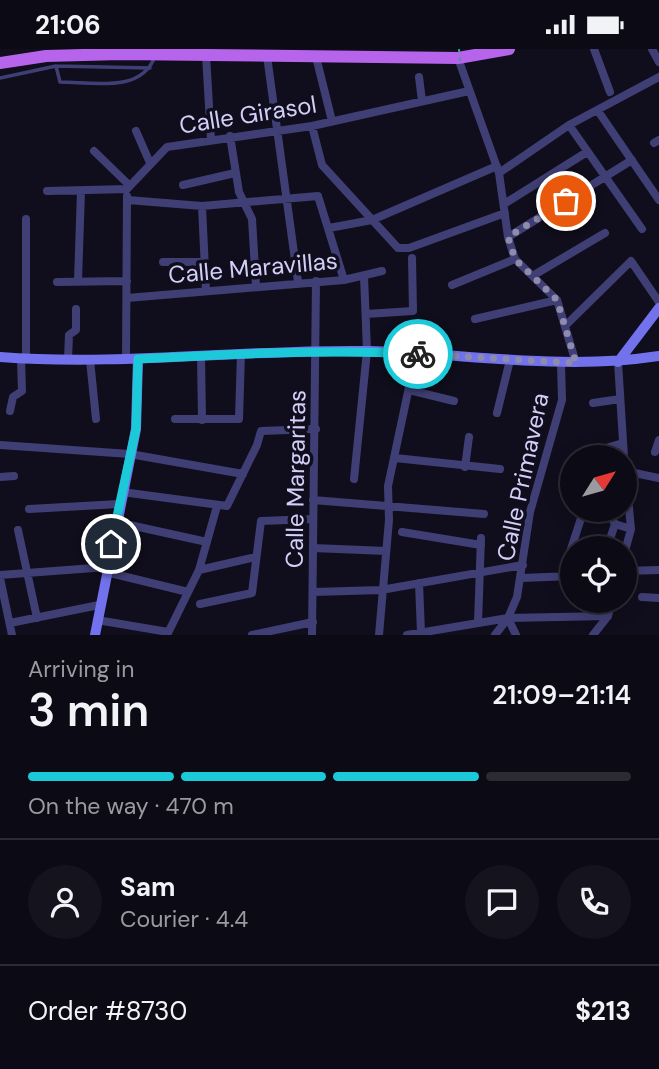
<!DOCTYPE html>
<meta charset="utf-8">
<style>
:root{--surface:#0c0a15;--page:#15131e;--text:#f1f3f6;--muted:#9a9aa0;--line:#2c2b34;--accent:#1cc9d8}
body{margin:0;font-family:"DM Sans",sans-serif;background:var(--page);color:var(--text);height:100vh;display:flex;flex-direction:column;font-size:26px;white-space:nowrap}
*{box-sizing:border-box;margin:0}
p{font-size:23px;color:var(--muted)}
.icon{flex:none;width:38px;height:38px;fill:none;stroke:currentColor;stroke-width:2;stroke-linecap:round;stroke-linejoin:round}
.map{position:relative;height:586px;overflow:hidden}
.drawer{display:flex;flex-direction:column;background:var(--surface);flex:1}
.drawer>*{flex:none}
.needle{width:46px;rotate:53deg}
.buttons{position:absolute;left:560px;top:396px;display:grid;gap:14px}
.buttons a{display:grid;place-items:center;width:77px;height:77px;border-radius:50%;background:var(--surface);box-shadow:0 4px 18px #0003,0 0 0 2px var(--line);font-size:35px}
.pin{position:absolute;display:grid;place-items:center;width:60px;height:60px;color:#fff;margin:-30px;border:4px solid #fff;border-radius:50%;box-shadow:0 2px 7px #0007}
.courier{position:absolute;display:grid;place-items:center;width:70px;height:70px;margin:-35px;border:5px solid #1cc9d8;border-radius:50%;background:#fff;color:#222;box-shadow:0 2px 9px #0007}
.summary em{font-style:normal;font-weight:600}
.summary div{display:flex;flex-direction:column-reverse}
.summary{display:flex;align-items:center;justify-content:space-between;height:119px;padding:0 28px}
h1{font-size:46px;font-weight:600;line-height:52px}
.bar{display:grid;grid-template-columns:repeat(4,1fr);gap:10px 7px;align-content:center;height:84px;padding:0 28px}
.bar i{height:9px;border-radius:5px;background:var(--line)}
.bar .active{background:var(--accent)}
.bar p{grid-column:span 4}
.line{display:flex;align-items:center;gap:18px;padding:0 28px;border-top:2px solid var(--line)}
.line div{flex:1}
.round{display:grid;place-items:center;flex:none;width:74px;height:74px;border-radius:37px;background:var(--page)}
.status{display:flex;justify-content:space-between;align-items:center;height:49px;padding:0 35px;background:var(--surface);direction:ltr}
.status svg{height:19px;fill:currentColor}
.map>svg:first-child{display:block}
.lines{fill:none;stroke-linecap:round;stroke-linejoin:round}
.lane{stroke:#403f75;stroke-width:3.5}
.street{stroke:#403f75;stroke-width:8}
.secondary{stroke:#7372ed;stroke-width:10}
.primary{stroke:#b564eb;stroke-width:12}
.path-bridge{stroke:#3ca098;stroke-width:2;stroke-dasharray:3.5 5;stroke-linecap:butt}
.done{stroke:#8f8bac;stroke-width:7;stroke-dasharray:0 12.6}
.route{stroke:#1cc9d8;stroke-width:9}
.labels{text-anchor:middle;stroke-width:7;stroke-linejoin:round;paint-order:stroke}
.street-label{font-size:24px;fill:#d3cff9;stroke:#100e1c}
</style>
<div class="status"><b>21:06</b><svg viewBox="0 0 49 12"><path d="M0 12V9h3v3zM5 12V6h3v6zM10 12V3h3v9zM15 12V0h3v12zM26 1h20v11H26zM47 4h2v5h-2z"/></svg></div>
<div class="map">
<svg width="659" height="586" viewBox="0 0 659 586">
<rect width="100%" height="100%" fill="#100e1c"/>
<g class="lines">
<path class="lane" d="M56 17 60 33C91 33 142 45 155 7
M0 29 56 17 150 19"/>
<path class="street" d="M594 0 610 43
M652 0 659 13
M206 6 211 91
M267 7 298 233
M316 8 332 72
M458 9 499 124 508 188 515 210 557 251 576 314
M419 28 422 52
M598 62 659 151
M569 76 642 180
M312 77 322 116 398 199H409L505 164
M136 82 150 114
M230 87 239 143 252 170 256 237
M654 94 659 91
M94 102 130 137
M499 124 569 76 659 28
M183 136 235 124
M47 142 127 140 167 98 312 77 469 42
M128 151 202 157 318 147 344 231
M504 155 587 103
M202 157 206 242
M329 179 372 171 497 117
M508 188 632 111
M163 213H205
M534 226 605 184
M78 232 81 142
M57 233 127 232
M452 236 515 210
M127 249 344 231 382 222
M366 265 413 262 412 209
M475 270 557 251
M566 276 631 212 659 253
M201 307 202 371
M26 310V170
M68 310 69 286 76 281V260
M126 310 127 147
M90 311 96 370
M618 313 624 408
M409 341 454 352
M593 354 620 350
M10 362 13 348 22 342 21 310
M497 364 510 311
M175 370H239L241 304
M0 396 130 405 243 425
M599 401 623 394
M655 403 659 391
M395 409 500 420
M625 416 631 480 625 502
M465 418 469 388
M625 422 659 429
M0 428 14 427
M354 430 367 302 364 227
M122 443 227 457 257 396 261 382 316 380
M313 451 484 465
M29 460 119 455
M606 460 615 475 631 480
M116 473 207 493
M18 481 37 569
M402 483 481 496
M313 499 386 502
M607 499 615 475
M199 521 256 508
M625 522 659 521
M106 523 188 543
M0 526 107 518
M562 528 584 460
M0 529 12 586
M521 529 572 527
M419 534 421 584
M313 543 381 541 523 516
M642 548 659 549
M200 555 252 544 261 472 313 470
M508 569 516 586
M97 571 168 583
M10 574 99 556
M478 574 481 489
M167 586 199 521 217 457
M252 586 313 573
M312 586 316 232
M379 586 389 471 388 437 416 305
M407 586 508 569 608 567
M495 586 508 569 517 548 530 463 562 351 561 314
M593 586 608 567 612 551"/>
<path class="secondary" d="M0 308C122 317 245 300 367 302 465 304 562 322 659 307
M618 313 659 259
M95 586 136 380 138 310"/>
<path class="primary" d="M0 14 46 7 121 5 458 9 509 0"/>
<path class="path-bridge" d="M459 0 460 13"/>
</g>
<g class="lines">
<path class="done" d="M418 305 576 314 557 251 515 210 508 188 566 152"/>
<path class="route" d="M111 495 136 380 138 310C231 305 325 300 418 305"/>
</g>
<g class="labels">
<g class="street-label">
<text transform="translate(248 66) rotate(-9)" y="8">Calle Girasol</text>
<text transform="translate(253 219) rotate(-5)" y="8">Calle Maravillas</text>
<text transform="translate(523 428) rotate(-78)" y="8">Calle Primavera</text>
<text transform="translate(296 430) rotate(-89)" y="8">Calle Margaritas</text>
</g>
</g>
</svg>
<div class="buttons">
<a><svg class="needle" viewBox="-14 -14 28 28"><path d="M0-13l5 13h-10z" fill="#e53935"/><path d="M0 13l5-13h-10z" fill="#9a9aa0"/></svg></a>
<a><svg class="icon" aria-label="locate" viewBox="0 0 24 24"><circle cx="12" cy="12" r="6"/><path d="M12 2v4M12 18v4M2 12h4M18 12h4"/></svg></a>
</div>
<div class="pin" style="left:566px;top:152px;background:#ea580c"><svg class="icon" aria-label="bag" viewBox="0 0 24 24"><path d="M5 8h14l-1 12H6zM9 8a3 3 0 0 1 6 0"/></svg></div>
<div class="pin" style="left:111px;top:495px;background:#1f2937"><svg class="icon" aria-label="home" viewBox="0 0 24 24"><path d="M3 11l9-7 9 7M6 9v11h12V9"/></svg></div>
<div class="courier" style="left:418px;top:305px"><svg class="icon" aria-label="bike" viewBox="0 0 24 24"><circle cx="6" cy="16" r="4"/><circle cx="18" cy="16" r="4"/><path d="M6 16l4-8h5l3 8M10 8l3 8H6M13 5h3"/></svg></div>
</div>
<section class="drawer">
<div class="summary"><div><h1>3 min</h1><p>Arriving in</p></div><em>21:09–21:14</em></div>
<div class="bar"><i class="active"></i><i class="active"></i><i class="active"></i><i></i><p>On the way · 470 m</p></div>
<div class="line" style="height:126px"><a class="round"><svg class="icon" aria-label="person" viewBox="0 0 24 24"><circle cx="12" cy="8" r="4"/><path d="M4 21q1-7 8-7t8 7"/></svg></a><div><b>Sam</b><p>Courier · 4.4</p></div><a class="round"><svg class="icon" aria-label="chat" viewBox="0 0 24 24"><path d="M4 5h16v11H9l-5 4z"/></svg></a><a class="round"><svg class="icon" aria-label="phone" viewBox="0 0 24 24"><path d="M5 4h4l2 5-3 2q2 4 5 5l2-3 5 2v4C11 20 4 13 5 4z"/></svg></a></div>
<div class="line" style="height:91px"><div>Order #8730</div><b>$213</b></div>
</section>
